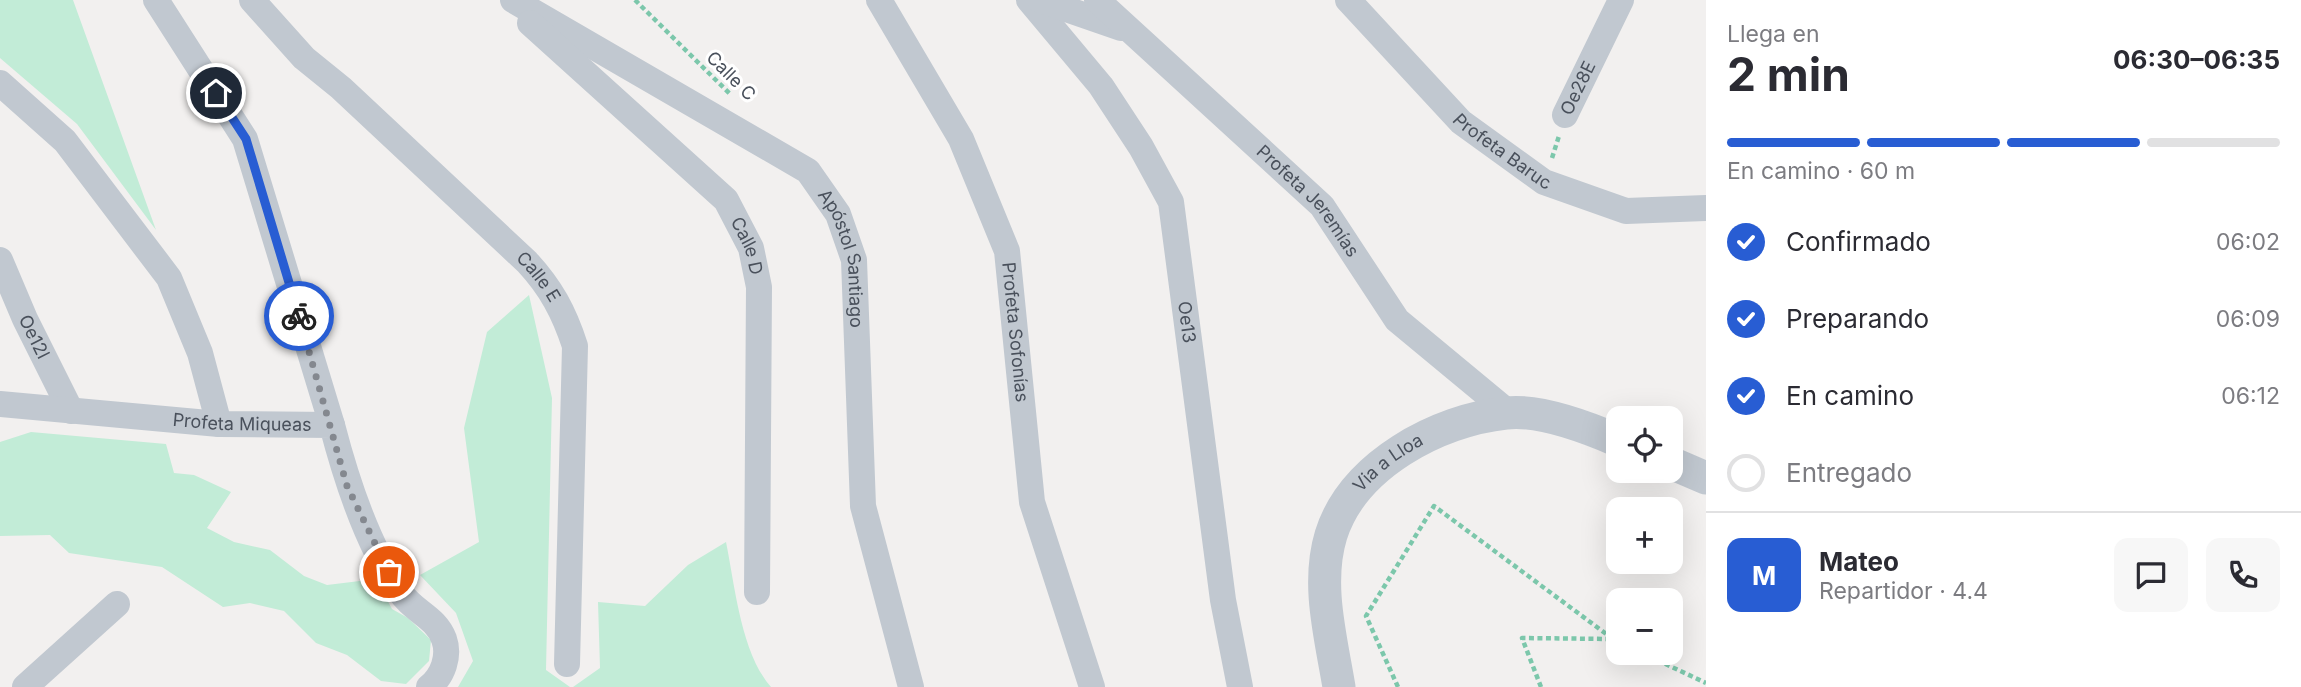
<!DOCTYPE html>
<html lang="es">
<meta charset="utf-8">
<style>
:root{--surface:#fff;--page:#f7f7f7;--text:#2b2b33;--muted:#7c7c81;--line:#e1e1e2;--accent:#285dd3}
body{margin:0;font-family:Inter,sans-serif;background:var(--page);color:var(--text);height:100vh;display:flex;flex-direction:column;font-size:26px;white-space:nowrap}
*{box-sizing:border-box;margin:0}
p{font-size:23px;color:var(--muted)}
.icon{flex:none;width:38px;height:38px;fill:none;stroke:currentColor;stroke-width:2;stroke-linecap:round;stroke-linejoin:round}
.map{position:relative;flex:1;overflow:hidden}
.panel{display:flex;flex-direction:column;background:var(--surface);width:595px}
.panel>*{flex:none}
.buttons{position:absolute;left:1606px;top:406px;display:grid;gap:14px}
.buttons a{display:grid;place-items:center;width:77px;height:77px;border-radius:14px;background:var(--surface);box-shadow:0 7px 28px #0002;font-size:35px}
.pin{position:absolute;display:grid;place-items:center;width:60px;height:60px;color:#fff;margin:-30px;border:4px solid #fff;border-radius:50%;box-shadow:0 2px 7px #0007}
.courier{position:absolute;display:grid;place-items:center;width:70px;height:70px;margin:-35px;border:5px solid #285dd3;border-radius:50%;background:#fff;color:#222;box-shadow:0 2px 9px #0007}
.overview em{font-style:normal;font-weight:700}
.overview div{display:flex;flex-direction:column-reverse}
.overview{display:flex;align-items:center;justify-content:space-between;height:119px;padding:0 21px}
h1{font-size:46px;font-weight:700;line-height:52px}
.bar{display:grid;grid-template-columns:repeat(4,1fr);gap:10px 7px;align-content:center;height:84px;padding:0 21px}
.bar i{height:9px;border-radius:5px;background:var(--line)}
.bar .on{background:var(--accent)}
.bar p{grid-column:span 4}
.line{display:flex;align-items:center;gap:18px;padding:0 21px;border-top:2px solid var(--line)}
.line div{flex:1}
.round{display:grid;place-items:center;flex:none;width:74px;height:74px;border-radius:14px;background:var(--page)}
ol{padding:0 21px;list-style:none}
li{display:flex;align-items:center;gap:21px;height:77px}
li p{margin-inline-start:auto}
li .icon{padding:7px;border-radius:50%;background:var(--accent);color:#fff;stroke-width:4}
li:last-child{color:var(--muted)}
li i{width:38px;height:38px;border:4px solid var(--line);border-radius:50%}
main{display:flex;flex:1;min-height:0}
.map>svg:first-child{display:block}
.green{fill:#c2ecd7}
.lines{fill:none;stroke-linecap:round;stroke-linejoin:round}
.path{stroke:#7cc7ab;stroke-width:4.5;stroke-dasharray:5 3.5;stroke-linecap:butt}
.minor{stroke:#c1c8d0;stroke-width:26}
.tertiary{stroke:#c1c8d0;stroke-width:33}
.done{stroke:#84888f;stroke-width:7;stroke-dasharray:0 12.6}
.route{stroke:#285dd3;stroke-width:9}
.labels{text-anchor:middle;stroke-width:6;stroke-linejoin:round;paint-order:stroke}
.street-label{font-size:18px;fill:#49505b;stroke:#fff}
</style>
<main>
<div class="map">
<svg width="1706" height="687" viewBox="0 0 1706 687">
<rect width="100%" height="100%" fill="#f2f0ef"/>
<path class="green" d="M0 0H73L156 230 77 124 0 58Z
M529 295 552 398 546 670 570 687H458L473 661 456 613 420 575 479 542 464 428 487 332Z
M31 432 166 444 174 473 194 475 231 492 207 528 234 542 270 550 304 576 327 585 376 579 392 609 408 618 431 640 429 661 406 684 381 681 347 655 316 643 284 611 250 603 223 607 162 567 69 553 50 535 0 536V442Z
M726 542C735 586 741 653 771 687H573L600 668 598 602 645 606 688 565Z"/>
<g class="lines">
<path class="path" d="M635 0 731 95
M1552 158 1559 136
M1642 653 1706 683
M1398 687 1366 616 1434 506 1613 639
M1541 687 1522 638 1613 639 1619 642"/>
<g class="minor">
<path d="M156 0 245 139 332 425"/>
<path id="s1" d="M252 0 304 58 341 88 527 262C551 288 564 312 575 346L567 664"/>
<path id="s2" d="M513 0 808 171 838 214 854 260 863 506 911 687"/>
<path id="s3" d="M879 0 961 139 1007 251 1032 502 1092 687"/>
<path id="s4" d="M1029 0 1101 86 1141 147 1171 202 1223 600 1240 687"/>
<path d="M1040 0 1121 28"/>
<path id="s5" d="M1097 0 1322 206 1397 320 1508 412"/>
<path id="s6" d="M1348 0 1461 122 1544 182 1626 211 1706 208"/>
<path id="s7" d="M530 23 726 200 751 248 759 287 757 592"/>
<path d="M0 83 65 141 169 278 200 353 219 424"/>
<path id="s8" d="M1565 115 1621 0"/>
<path id="s9" d="M0 260 25 319 71 411"/>
<path id="s10" d="M0 404 219 424 332 425C346 479 368 547 401 593 414 612 436 617 444 639 450 656 443 676 429 687"/>
<path d="M25 687 117 604"/>
</g>
<g class="tertiary">
<path d="M1671 463 1706 478"/>
<path id="s11" d="M1339 687C1331 638 1316 584 1331 535 1353 465 1438 420 1506 413 1539 409 1589 428 1619 441"/>
</g>
</g>
<g class="lines">
<path class="done" d="M299 316 347 486 389 572"/>
<path class="route" d="M216 93 246 139 299 316"/>
</g>
<g class="labels">
<g class="street-label">
<text transform="translate(731 76) rotate(45)" y="6">Calle C</text>
<text dy="6" stroke="none"><textPath href="#s8" startOffset="30">Oe28E</textPath></text>
<text dy="6" stroke="none"><textPath href="#s6" startOffset="217">Profeta Baruc</textPath></text>
<text dy="6" stroke="none"><textPath href="#s5" startOffset="292">Profeta Jeremías</textPath></text>
<text dy="6" stroke="none"><textPath href="#s7" startOffset="315">Calle D</textPath></text>
<text dy="6" stroke="none"><textPath href="#s2" startOffset="438">Apóstol Santiago</textPath></text>
<text dy="6" stroke="none"><textPath href="#s1" startOffset="399">Calle E</textPath></text>
<text dy="6" stroke="none"><textPath href="#s4" startOffset="369">Oe13</textPath></text>
<text dy="6" stroke="none"><textPath href="#s3" startOffset="364">Profeta Sofonías</textPath></text>
<text dy="6" stroke="none"><textPath href="#s9" startOffset="84">Oe12l</textPath></text>
<text dy="6" stroke="none"><textPath href="#s10" startOffset="243">Profeta Miqueas</textPath></text>
<text dy="6" stroke="none"><textPath href="#s11" startOffset="248">Via a Lloa</textPath></text>
</g>
</g>
</svg>
<div class="buttons">
<a><svg class="icon" aria-label="locate" viewBox="0 0 24 24"><circle cx="12" cy="12" r="6"/><path d="M12 2v4M12 18v4M2 12h4M18 12h4"/></svg></a>
<a>+</a>
<a>−</a>
</div>
<div class="pin" style="left:389px;top:572px;background:#ea580c"><svg class="icon" aria-label="bag" viewBox="0 0 24 24"><path d="M5 8h14l-1 12H6zM9 8a3 3 0 0 1 6 0"/></svg></div>
<div class="pin" style="left:216px;top:93px;background:#1f2937"><svg class="icon" aria-label="home" viewBox="0 0 24 24"><path d="M3 11l9-7 9 7M6 9v11h12V9"/></svg></div>
<div class="courier" style="left:299px;top:316px"><svg class="icon" aria-label="bike" viewBox="0 0 24 24"><circle cx="6" cy="16" r="4"/><circle cx="18" cy="16" r="4"/><path d="M6 16l4-8h5l3 8M10 8l3 8H6M13 5h3"/></svg></div>
</div>
<section class="panel">
<div class="overview"><div><h1>2 min</h1><p>Llega en</p></div><em>06:30–06:35</em></div>
<div class="bar"><i class="on"></i><i class="on"></i><i class="on"></i><i></i><p>En camino · 60 m</p></div>
<ol>
<li><svg class="icon" aria-label="check" viewBox="0 0 24 24"><path d="M5 12l5 5 9-10"/></svg>Confirmado<p>06:02</p></li>
<li><svg class="icon" aria-label="check" viewBox="0 0 24 24"><path d="M5 12l5 5 9-10"/></svg>Preparando<p>06:09</p></li>
<li><svg class="icon" aria-label="check" viewBox="0 0 24 24"><path d="M5 12l5 5 9-10"/></svg>En camino<p>06:12</p></li>
<li><i></i>Entregado</li>
</ol>
<div class="line" style="height:126px"><b class="round" style="background:var(--accent);color:#fff">M</b><div><b>Mateo</b><p>Repartidor · 4.4</p></div><a class="round"><svg class="icon" aria-label="chat" viewBox="0 0 24 24"><path d="M4 5h16v11H9l-5 4z"/></svg></a><a class="round"><svg class="icon" aria-label="phone" viewBox="0 0 24 24"><path d="M5 4h4l2 5-3 2q2 4 5 5l2-3 5 2v4C11 20 4 13 5 4z"/></svg></a></div>
</section>
</main>
